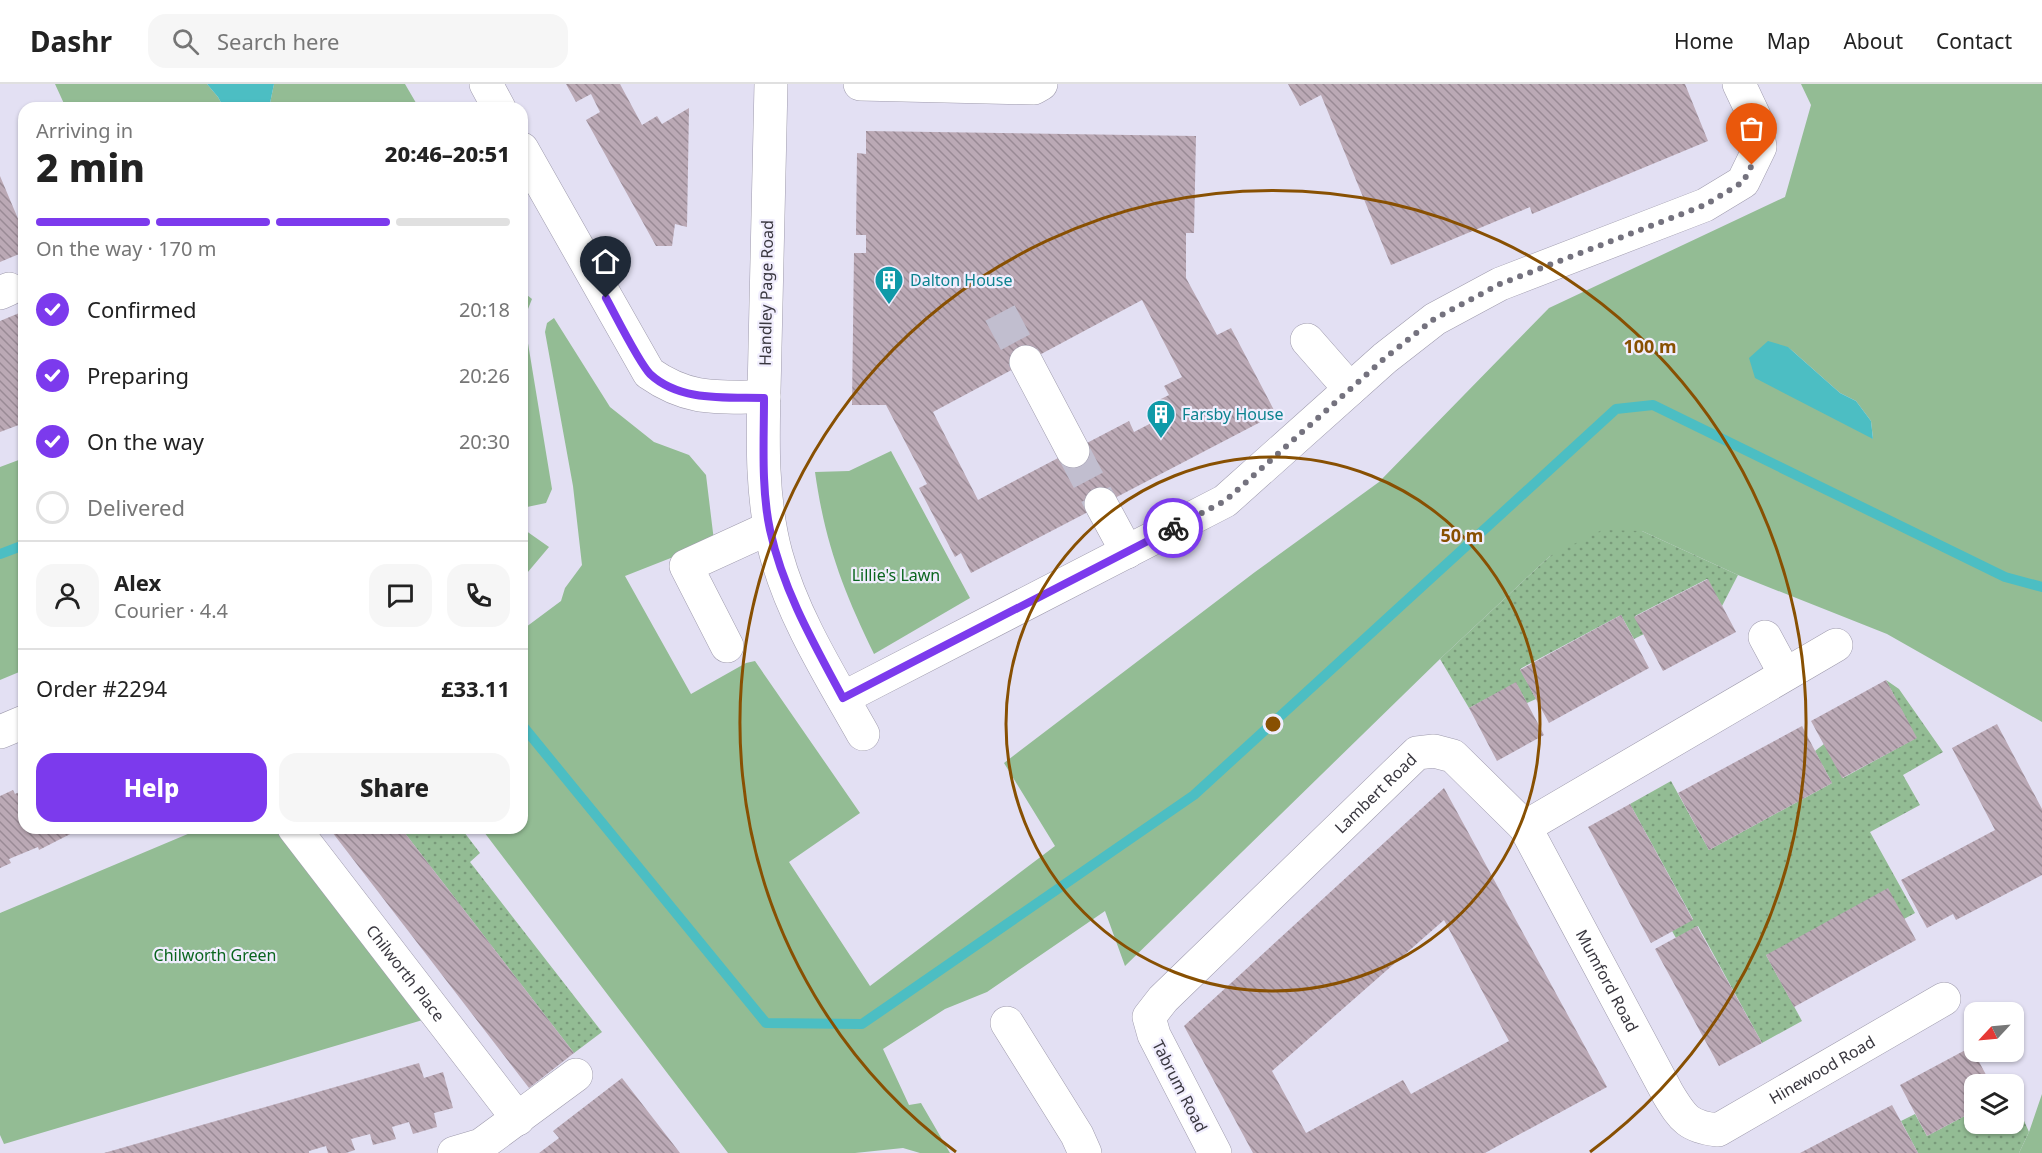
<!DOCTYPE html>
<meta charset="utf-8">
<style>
:root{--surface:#fff;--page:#f6f6f6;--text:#222;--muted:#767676;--line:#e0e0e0;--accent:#7c3aed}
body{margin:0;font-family:"Noto Sans",sans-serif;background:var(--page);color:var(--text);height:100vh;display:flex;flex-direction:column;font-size:22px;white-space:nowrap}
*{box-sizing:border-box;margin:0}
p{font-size:20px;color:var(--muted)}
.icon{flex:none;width:33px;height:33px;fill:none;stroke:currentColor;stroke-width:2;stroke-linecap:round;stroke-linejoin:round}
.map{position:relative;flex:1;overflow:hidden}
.sheet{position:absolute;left:18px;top:18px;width:510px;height:732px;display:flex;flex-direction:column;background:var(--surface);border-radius:18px;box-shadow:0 2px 4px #0004}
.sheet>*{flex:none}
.needle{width:39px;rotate:244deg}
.fabs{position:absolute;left:1964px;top:918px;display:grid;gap:12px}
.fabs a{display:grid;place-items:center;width:60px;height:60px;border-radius:12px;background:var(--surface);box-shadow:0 2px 4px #0004;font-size:30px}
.pin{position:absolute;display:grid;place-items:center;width:51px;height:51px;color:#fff;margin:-62px -26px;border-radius:50% 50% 50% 0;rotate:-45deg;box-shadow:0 0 6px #0007}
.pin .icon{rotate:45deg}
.courier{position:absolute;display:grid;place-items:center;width:60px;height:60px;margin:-30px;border:4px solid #7c3aed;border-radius:50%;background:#fff;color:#222;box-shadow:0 2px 8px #0007}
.overview em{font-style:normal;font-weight:800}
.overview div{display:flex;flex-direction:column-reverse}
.overview{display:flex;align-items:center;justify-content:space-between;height:102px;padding:0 18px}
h1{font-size:39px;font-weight:800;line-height:45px}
.bar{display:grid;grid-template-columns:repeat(4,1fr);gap:9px 6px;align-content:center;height:72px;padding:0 18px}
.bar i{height:8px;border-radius:4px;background:var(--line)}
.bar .current{background:var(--accent)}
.bar p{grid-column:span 4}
.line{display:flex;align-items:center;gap:15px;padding:0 18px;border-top:2px solid var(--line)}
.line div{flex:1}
.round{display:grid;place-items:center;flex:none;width:63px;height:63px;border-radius:18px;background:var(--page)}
ol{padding:0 18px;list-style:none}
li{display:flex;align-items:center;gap:18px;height:66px}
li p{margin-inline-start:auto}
li .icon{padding:6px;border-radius:50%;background:var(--accent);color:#fff;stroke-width:4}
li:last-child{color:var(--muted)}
li i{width:33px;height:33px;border:3px solid var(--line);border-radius:50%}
.action{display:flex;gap:12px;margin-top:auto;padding:12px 18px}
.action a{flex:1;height:69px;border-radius:18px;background:var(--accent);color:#fff;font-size:24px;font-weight:800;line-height:69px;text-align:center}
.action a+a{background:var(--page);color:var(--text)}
header{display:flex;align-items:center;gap:36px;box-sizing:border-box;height:84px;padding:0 30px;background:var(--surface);border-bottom:2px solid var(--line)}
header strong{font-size:28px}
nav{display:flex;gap:33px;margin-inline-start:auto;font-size:21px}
.search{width:420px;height:54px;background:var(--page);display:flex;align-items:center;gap:15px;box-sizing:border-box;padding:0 21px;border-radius:18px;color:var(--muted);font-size:22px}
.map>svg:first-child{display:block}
.green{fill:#93bc94;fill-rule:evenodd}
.garden{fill:url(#garden-dots)}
.water{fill:#4cbec3}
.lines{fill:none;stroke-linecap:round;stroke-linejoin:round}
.stream{stroke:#4cbec3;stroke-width:10}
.building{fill:url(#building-back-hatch);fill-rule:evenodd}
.minor-tunnel{stroke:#c1becf;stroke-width:33;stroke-dasharray:33 16;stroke-linecap:butt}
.minor-casing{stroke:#9f9bad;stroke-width:34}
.minor{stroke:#fff;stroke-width:33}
.done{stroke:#74727e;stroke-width:6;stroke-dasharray:0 10.8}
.route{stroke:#7c3aed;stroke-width:8}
.ring{fill:none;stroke:#885002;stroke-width:3}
.labels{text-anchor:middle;stroke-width:4.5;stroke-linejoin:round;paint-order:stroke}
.culture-label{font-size:16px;fill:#0d838f;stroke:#f0edfd;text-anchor:start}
.street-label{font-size:16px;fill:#39373f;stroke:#f0edfd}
.park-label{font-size:16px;fill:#09651e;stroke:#f0edfd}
.centre{fill:#885002;stroke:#f0edfd;stroke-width:3}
.ring-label{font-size:18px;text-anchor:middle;font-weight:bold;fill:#885002;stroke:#f0edfd;stroke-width:4.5;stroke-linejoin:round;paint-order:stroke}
</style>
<header>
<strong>Dashr</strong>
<div class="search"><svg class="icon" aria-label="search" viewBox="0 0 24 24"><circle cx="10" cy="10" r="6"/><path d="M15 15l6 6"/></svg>Search here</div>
<nav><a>Home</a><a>Map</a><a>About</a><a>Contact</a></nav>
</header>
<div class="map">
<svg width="2042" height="1069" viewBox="0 0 2042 1069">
<defs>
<pattern id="garden-dots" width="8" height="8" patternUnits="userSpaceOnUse" patternTransform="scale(1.5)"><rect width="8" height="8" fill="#93bc94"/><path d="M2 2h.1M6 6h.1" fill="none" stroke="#799a7a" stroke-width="1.8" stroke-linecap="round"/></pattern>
<pattern id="building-back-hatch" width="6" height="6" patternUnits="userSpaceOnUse" patternTransform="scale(1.5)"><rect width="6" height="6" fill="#bba9b5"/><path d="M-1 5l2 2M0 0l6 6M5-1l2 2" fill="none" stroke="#998a95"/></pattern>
</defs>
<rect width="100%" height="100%" fill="#e3e0f3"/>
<path class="green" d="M55 0H207L218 13 224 24H66Z
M274 0H405L419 24H269Z
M1801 0H2042V638L1887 550 1738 491 1642 447 1550 472 1440 575 1125 882 1105 827 987 908 945 925 883 965 909 1021 921 1019 950 1069H920L903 1064 855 1069H728L481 744H522V546L561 517 565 504 582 481 573 402 545 248 547 239 554 234 610 323 654 358 689 371 706 391 714 457 625 492 691 610 746 579 755 577 860 729 789 778 870 902 1055 762 1004 679 1255 488 1379 398 1549 224 1785 113 1811 21ZM1788 263 1840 309 1856 317 1871 337 1873 355Z
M522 207 532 215 524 235 552 405 546 419 527 423 522 420Z
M891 367 970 514 874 570C843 506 825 459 815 388L849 387Z
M24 374V586L0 596V383Z
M522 444 549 463 522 495Z
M202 744H276L426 935 4 1060 0 1051V829Z
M2042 1010V1069H2019L2029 1048Z"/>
<path class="garden" d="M1602 446 1642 447 1738 491 1722 522 1707 495 1635 532 1644 550 1634 555 1621 531 1520 585 1536 615 1527 619 1516 599 1469 624 1440 575 1550 472Z
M1886 596 1899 605 1943 668 1903 691 1920 721 1870 748 1915 829 1904 835 1766 871 1802 937 1762 959 1698 842 1676 854 1672 847 1693 835 1630 720 1671 697 1709 766 1832 699 1815 667 1824 660 1843 694 1916 654Z
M401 744H461L480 769 470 778 602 948 574 969Z
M2013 1012 2029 1048 2019 1069H1918L1901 1037 1915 1030 1927 1052 1974 1027V1040H2013Z"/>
<path class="water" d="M207 0H274L269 24H224L218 13Z
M1768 257 1788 263 1840 309 1856 317 1871 337 1873 355 1755 294 1749 274Z"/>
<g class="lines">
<path class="stream" d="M0 470 24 461
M522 641 766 939 862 940 1194 711 1616 325 1653 321 2005 493 2042 503"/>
</g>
<path class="building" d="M566 0H620L642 41 657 32 662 40 689 24 687 143 675 140 672 162H656L586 36 600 28 591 10 576 18Z
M1288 0H1685L1708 57 1532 130 1530 123 1391 181 1321 11 1300 22Z
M866 47 1196 52 1194 149H1186V194L1217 251 1231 244 1276 330 971 489 961 469 955 473 919 404 927 400 886 321H852L854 169H866V151H856L857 69 866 70ZM1142 216 1182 293 1164 302 1169 311 1149 321 1157 336 1134 348 1129 337 978 416 933 328Z
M0 92 24 149V168L0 178Z
M24 227V339L0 348V237Z
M1708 495 1736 548 1663 587 1634 533Z
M1621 531 1649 584 1549 639 1520 586Z
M1886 596 1917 654 1842 694 1811 637Z
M1516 598 1544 651 1497 677 1469 624Z
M1997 640 2042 725V791L1956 836 1953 830 1927 844 1901 796 1995 746 1952 664Z
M1802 642 1832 699 1709 766 1678 709Z
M1444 704 1607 1003 1485 1069H1253L1184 942ZM1444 836 1509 957 1411 1010 1403 996 1306 1049 1272 987Z
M13 706 15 710 24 706V744H82L39 766 38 763 9 775 11 779 0 784V712Z
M1630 720 1693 836 1651 859 1588 743Z
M329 744H401L574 969 529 1004Z
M1888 804 1916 856 1794 923 1766 871Z
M1697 842 1762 959 1719 982 1655 865Z
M1971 963 1991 1000H1974V1027L1927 1052 1900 1001Z
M419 979 424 994 443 988 453 1024 434 1029 437 1043 413 1050 409 1038 392 1043 396 1055 373 1061 370 1050 351 1055 355 1066 346 1069H328L326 1062 309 1067V1069H104Z
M622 994 680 1069H539L559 1054 553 1047Z
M1892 1021 1918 1069H1800L1844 1046Z"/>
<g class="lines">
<path class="minor-tunnel" d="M1000 229 1026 278
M1073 367 1101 420"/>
<g class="minor-casing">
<g id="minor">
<path d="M486 0 499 24"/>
<path d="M771 0C769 88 767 175 765 263 764 331 758 404 776 470 793 533 831 593 863 650"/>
<path d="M860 0 1034 4 1041 0"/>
<path d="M522 65 649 289C689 317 717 313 764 313"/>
<path d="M0 209 9 205"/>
<path d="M1307 256 1350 305"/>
<path d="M1026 278 1073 367"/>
<path d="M1101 420 1127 468"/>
<path d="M1765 553 1785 590"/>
<path d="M727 562 686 482 769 444"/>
<path d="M843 614 1225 417 1385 274 1435 235 1500 200 1705 121 1743 98 1760 63 1756 36 1739 0"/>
<path d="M0 648 24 638"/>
<path d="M1525 743 1836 561"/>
<path id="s1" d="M294 744 518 1035"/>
<path d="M1007 939 1077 1051 1085 1069"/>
<path d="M454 1069 481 1061 576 991"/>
<path id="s2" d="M1215 1069 1154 951 1149 933 1163 915 1417 669 1434 667 1453 672 1525 743 1668 1010C1683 1035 1689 1043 1718 1046L1944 915"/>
</g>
</g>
<use href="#minor" class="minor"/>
</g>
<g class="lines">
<path class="done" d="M1173 444 1225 417 1385 274 1434 235 1500 200 1705 121 1743 98 1752 81"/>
<path class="route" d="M606 214C616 232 638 277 650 290 680 318 726 313 764 314 764 357 761 404 770 446 783 506 814 560 843 614L1173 444"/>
</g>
<g class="ring">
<circle cx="1273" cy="640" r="267"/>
<path d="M956 1068A533 533 0 1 1 1590 1068"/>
</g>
<defs>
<g id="building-pin" transform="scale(1.5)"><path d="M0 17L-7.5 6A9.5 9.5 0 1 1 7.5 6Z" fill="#0f9aa8" stroke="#f0edfd"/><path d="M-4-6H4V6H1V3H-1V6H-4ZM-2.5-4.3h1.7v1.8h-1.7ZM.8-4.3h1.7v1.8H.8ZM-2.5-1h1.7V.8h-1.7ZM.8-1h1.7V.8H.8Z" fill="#fff"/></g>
</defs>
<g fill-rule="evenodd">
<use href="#building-pin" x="889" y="196"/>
<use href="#building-pin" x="1161" y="330"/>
</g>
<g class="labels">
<g class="culture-label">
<text x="910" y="202">Dalton House</text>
<text x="1182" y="336">Farsby House</text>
</g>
<g class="street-label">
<text transform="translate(766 209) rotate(-89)" y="6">Handley Page Road</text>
<text dy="6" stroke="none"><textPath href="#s2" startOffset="470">Lambert Road</textPath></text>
<text dy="6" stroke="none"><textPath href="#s1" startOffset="183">Chilworth Place</textPath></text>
<text dy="6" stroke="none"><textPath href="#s2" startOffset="840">Mumford Road</textPath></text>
<text dy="6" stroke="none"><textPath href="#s2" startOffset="1154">Hinewood Road</textPath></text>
<text transform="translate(1180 1002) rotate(63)" y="6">Tabrum Road</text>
</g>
<g class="park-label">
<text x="896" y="497">Lillie's Lawn</text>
<text x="215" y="877">Chilworth Green</text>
</g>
</g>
<circle cx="1273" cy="640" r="9" class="centre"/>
<g class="ring-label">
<text x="1650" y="269">100 m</text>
<text x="1462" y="458">50 m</text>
</g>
</svg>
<div class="fabs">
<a><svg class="needle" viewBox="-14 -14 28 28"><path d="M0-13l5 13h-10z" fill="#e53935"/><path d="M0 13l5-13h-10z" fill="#767676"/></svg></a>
<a><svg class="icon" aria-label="layers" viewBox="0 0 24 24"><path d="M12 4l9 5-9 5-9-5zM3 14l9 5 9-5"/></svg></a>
</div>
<div class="pin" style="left:1752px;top:81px;background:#ea580c"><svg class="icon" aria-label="bag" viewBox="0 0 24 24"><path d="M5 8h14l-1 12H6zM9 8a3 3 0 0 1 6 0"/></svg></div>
<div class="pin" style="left:606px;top:214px;background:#1f2937"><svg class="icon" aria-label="home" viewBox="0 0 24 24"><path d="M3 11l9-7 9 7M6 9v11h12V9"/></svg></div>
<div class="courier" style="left:1173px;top:444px"><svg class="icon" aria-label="bike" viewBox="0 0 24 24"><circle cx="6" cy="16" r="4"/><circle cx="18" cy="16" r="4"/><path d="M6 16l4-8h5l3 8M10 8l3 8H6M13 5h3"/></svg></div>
<section class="sheet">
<div class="overview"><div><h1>2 min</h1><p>Arriving in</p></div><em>20:46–20:51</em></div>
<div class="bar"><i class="current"></i><i class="current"></i><i class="current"></i><i></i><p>On the way · 170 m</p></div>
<ol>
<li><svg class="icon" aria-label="check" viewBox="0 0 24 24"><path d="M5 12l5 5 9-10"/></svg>Confirmed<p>20:18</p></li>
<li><svg class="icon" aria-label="check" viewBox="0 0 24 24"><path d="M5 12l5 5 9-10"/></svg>Preparing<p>20:26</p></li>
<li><svg class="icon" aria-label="check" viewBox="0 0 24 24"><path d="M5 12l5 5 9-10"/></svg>On the way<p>20:30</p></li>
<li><i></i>Delivered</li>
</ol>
<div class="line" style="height:108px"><a class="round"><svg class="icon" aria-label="person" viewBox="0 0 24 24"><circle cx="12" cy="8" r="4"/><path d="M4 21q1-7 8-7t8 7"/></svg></a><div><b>Alex</b><p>Courier · 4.4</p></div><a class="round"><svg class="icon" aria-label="chat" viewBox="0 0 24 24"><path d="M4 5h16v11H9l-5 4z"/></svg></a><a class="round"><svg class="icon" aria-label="phone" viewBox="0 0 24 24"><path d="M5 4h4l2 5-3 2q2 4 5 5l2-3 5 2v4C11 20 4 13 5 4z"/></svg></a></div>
<div class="line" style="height:78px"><div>Order #2294</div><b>£33.11</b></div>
<div class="action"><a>Help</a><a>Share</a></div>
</section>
</div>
